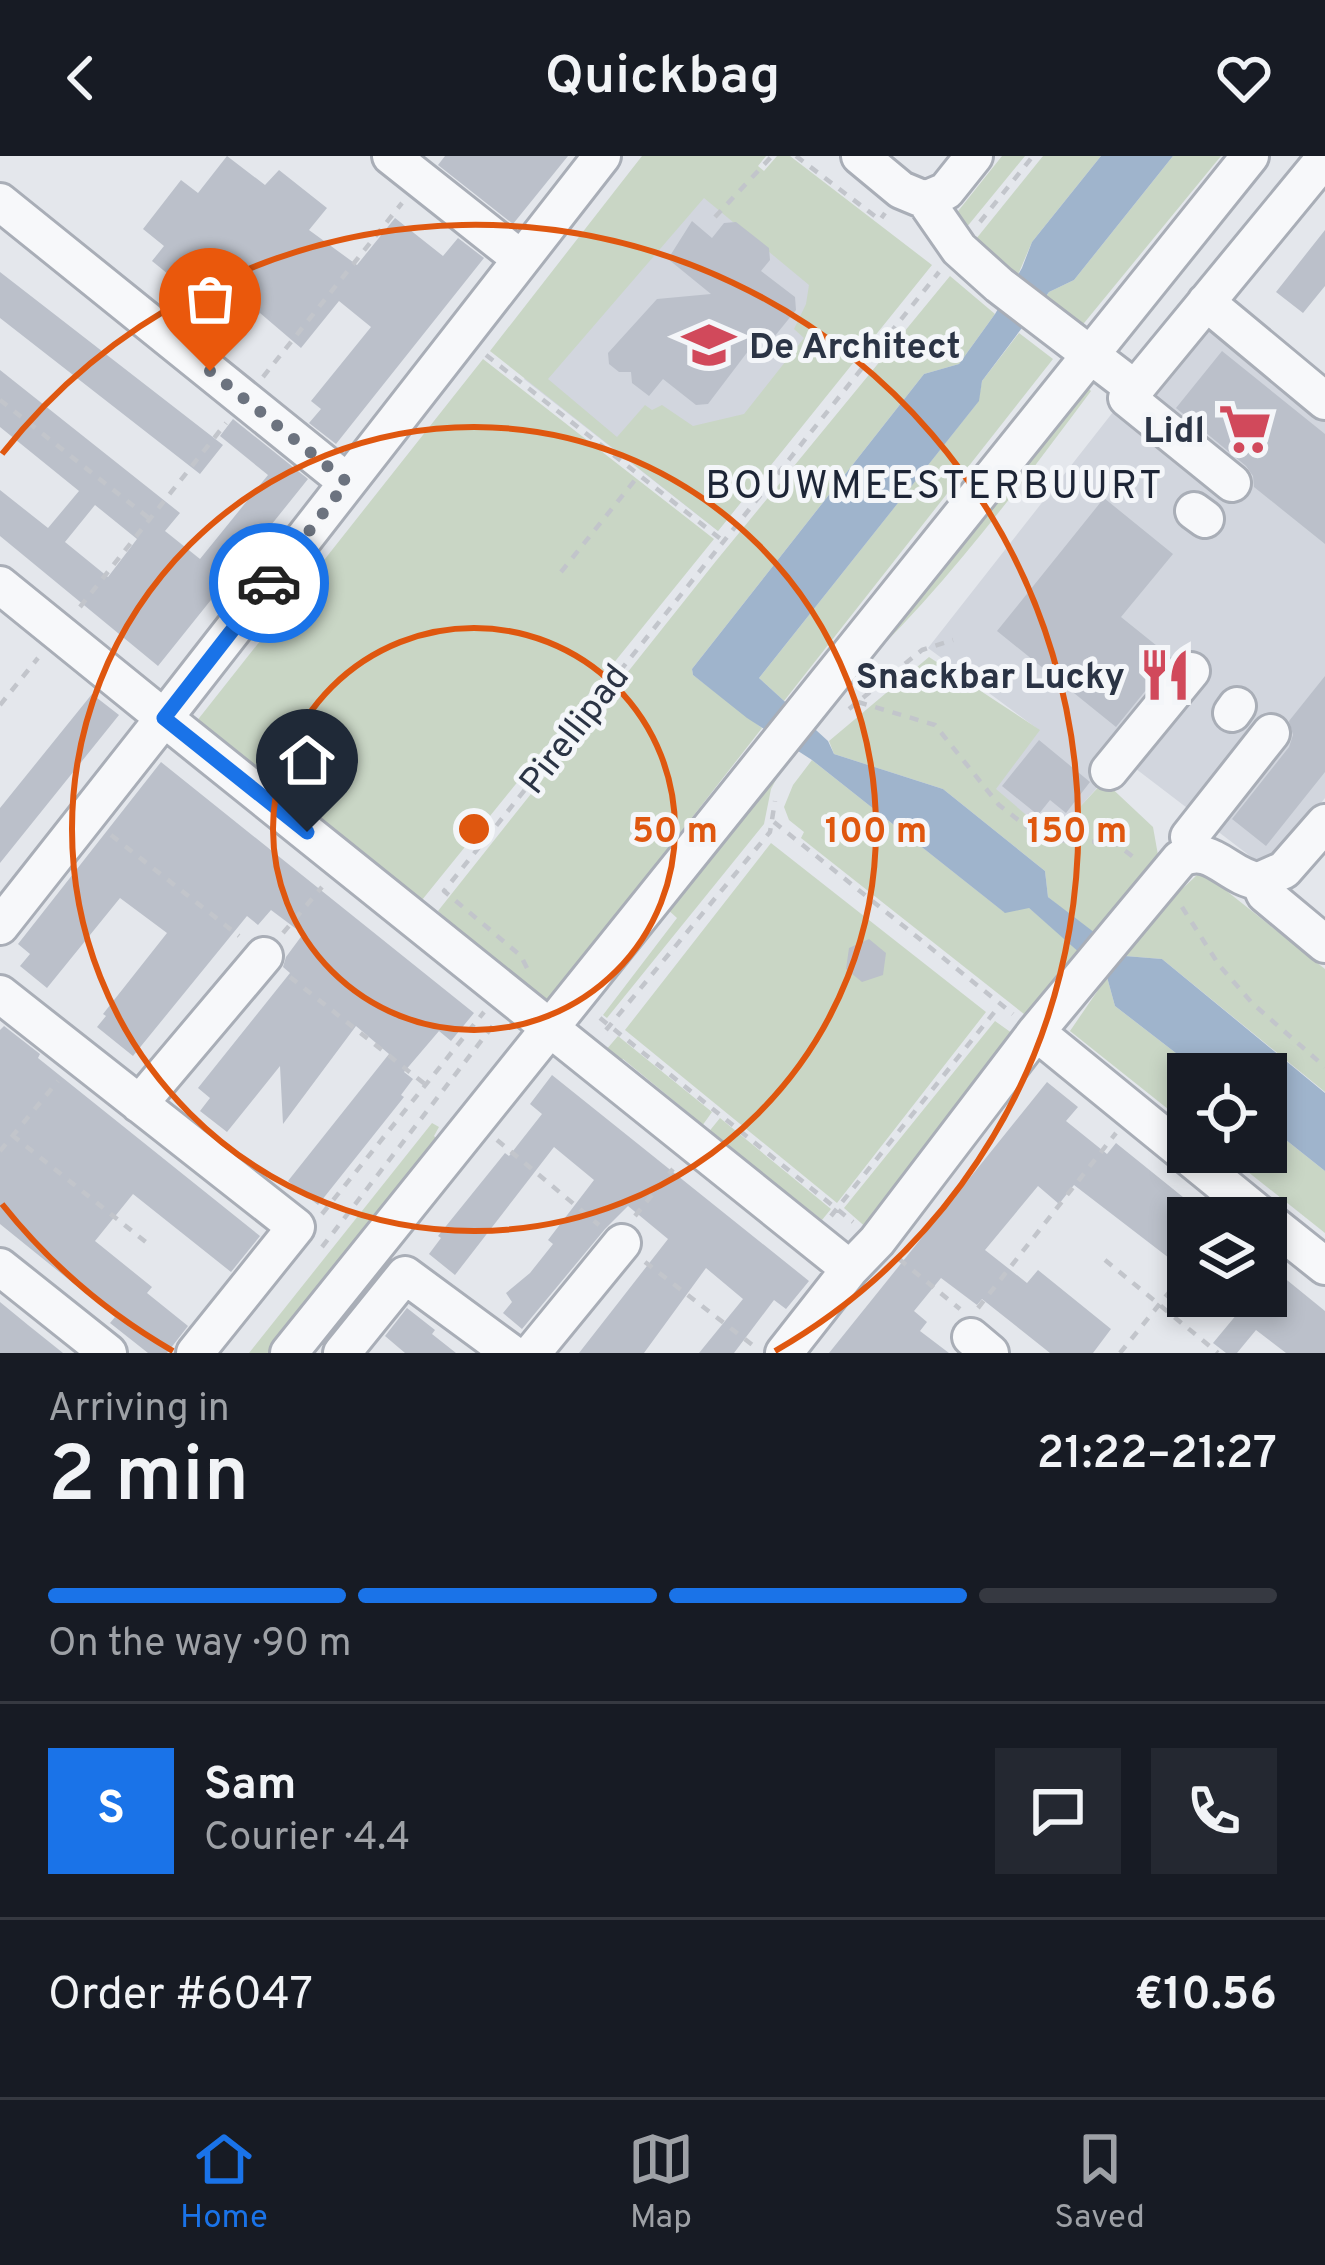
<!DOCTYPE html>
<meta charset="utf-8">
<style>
:root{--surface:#171b24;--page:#242831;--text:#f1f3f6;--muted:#9ea1a6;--line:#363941;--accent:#1a73e8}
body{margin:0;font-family:Overpass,sans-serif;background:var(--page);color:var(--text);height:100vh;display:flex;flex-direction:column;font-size:45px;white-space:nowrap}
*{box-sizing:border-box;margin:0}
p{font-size:39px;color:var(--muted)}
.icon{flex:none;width:66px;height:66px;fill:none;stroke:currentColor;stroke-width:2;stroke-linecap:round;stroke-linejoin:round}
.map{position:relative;height:1197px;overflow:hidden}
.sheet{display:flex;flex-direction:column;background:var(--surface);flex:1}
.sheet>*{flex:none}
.fabs{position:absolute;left:1167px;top:897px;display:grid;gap:24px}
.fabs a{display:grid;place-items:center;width:120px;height:120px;border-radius:0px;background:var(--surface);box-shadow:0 6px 18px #0003;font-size:60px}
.pin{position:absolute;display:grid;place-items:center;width:102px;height:102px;color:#fff;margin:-123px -51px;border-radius:50% 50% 50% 0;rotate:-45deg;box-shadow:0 0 12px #0007}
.pin .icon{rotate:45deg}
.courier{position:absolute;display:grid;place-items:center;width:120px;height:120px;margin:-60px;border:9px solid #1a73e8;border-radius:50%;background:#fff;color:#222;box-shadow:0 3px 15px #0007}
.headline em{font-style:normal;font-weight:600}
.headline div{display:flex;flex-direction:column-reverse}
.headline{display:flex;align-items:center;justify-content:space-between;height:204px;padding:0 48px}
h1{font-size:78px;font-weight:600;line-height:90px}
.bar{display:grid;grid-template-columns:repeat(4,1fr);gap:18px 12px;align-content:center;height:144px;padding:0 48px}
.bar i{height:15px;border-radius:9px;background:var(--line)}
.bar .current{background:var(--accent)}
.bar p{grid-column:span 4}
.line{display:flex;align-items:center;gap:30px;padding:0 48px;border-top:3px solid var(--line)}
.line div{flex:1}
.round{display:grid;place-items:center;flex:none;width:126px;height:126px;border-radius:0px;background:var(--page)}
header{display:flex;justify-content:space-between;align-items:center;height:156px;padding:0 48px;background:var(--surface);font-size:54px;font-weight:600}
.menu{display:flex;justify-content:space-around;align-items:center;height:168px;border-top:3px solid var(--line);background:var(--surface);font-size:33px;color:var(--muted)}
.menu a{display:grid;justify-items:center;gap:6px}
.menu .current{color:var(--accent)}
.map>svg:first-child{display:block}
.built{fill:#d2d6de}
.green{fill:#c9d6c5;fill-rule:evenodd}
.water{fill:#9fb4cc}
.building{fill:#bbc0ca;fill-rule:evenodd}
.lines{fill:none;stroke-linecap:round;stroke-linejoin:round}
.minor-casing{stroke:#a9aeb7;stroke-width:42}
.path{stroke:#c2c5cb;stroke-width:4.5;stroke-dasharray:9 9;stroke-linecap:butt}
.minor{stroke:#f7f8fa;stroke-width:36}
.done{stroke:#6c737f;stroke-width:12;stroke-dasharray:0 21.6}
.route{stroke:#1a73e8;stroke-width:15}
.ring{fill:none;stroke:#df570f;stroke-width:6}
.labels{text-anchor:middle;stroke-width:10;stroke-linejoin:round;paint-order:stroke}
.poi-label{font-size:36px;font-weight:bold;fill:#2b3445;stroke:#f4f6f9;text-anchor:end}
.street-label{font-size:36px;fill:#2b3445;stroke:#f4f6f9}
.neighbourhood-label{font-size:39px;letter-spacing:3px;fill:#1d2536;stroke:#f4f6f9}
.centre{fill:#df570f;stroke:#f4f6f9;stroke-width:6}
.ring-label{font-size:36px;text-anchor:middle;font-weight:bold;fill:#df570f;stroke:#f4f6f9;stroke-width:10;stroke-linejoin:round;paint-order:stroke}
</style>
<header><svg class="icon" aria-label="back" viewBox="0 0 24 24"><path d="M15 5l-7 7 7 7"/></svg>Quickbag<svg class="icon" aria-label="heart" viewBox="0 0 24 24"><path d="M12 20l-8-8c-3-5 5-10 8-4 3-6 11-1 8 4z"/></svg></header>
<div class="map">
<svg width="1325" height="1197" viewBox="0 0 1325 1197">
<rect width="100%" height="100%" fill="#e4e7ec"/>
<path class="built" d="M702 0 894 154 718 375 524 223Z
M1193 154 1325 258V642L1267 713 1123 603 1052 682 995 633 1039 574 928 492Z"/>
<path class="green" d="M642 0H766L758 10 764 15 777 0H790L932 109 718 375 490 195ZM704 42 809 129 806 148 794 173 804 182 744 258 693 270 662 249 652 254 645 249 617 281 548 223Z
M1002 0H1025L966 72 955 59Z
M1043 0H1101L1032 86 1017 121 976 83Z
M1173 0H1221L1080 172 1044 143 1049 136 1074 124Z
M950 120 995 158 959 208 924 218 692 513 693 519 762 572 544 851 438 755 716 405Z
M1019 177 1053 203 784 545 759 522 978 246 982 225Z
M483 203 714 383 422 744 196 566Z
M1079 224 1091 235C1012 341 933 447 835 535Z
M929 501 1040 574 996 633 1052 681 1104 625 1153 671 1158 699 1094 779 1048 741 1045 715 943 633 834 598 829 585Z
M793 592 771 633 764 668 607 862 603 859 677 762 667 753Z
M812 604 1004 756 1028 751 1080 796 1029 862 801 682 804 676 789 664 784 651 793 629Z
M771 687 986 856 837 1047 625 874Z
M1198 718 1209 721 1325 813V936L1162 803 1125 800 1180 735Z
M1107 821 1115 850 1203 918H1188V969L1070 875Z
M995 865 1016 880 873 1056 874 1069 869 1074 844 1052Z
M618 880 712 956 697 977 692 974 690 958 623 903 609 907 600 901Z
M720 962 831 1053 822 1064 729 991 716 993 703 983Z
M432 967 439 971 434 980 438 984 268 1197H249Z
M1266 968 1325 1015V1077L1223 996H1266Z"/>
<path class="water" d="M1101 0H1173L1074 124 1049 136 982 225 979 245 759 522 828 585 834 598 943 633 1045 715 1048 741 1125 800 1162 803 1325 937V1015L1266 968V918H1203L1115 850 1107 821 1029 752 1005 757 812 604 747 562 693 519 692 513 924 218 959 208 995 158 1022 112 1032 86Z"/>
<path class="building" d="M227 0 265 29 279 14 327 52 309 74 357 109 395 62 443 100 458 82 484 102 336 288 309 267 321 253 311 245 371 171 339 145 301 192 260 157 247 174 230 161 227 166 152 105 164 90 143 73 181 24 198 37Z
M445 0H568L513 68 438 9Z
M692 65 712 82 724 67 736 66 769 92 770 104 761 115 795 141 796 154 770 186H755L708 248 696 249 663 223 649 240 632 227 631 216H619L609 208 608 197 657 143 711 138 668 103Z
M1325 74V130L1303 157 1276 136Z
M0 116 223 289 200 318 0 162Z
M1222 195 1325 278V388L1254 331 1253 320 1246 310 1176 252Z
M0 214 180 357 165 375 200 403 268 319 220 280 233 263 308 323 158 510 0 380V334L48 372 79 335 0 271ZM95 349 137 383 108 421 65 386Z
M1104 342 1173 398 1121 461 1172 502 1116 571 997 475Z
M1325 520V616L1266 690 1232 663 1289 591 1293 579 1289 565Z
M92 538 119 559 0 707V652Z
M1039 584 1090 626 1066 657 1050 644 1038 659 1002 630Z
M161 606 474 857 451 885 439 875 404 916 413 923 401 939 404 941 318 1049 288 1025 389 898 356 870 283 968 280 910 227 976 200 955 210 942 198 932 290 817 283 811 286 801 303 778 271 754 258 769 247 760 133 900 97 871 106 860 103 858 167 777 120 742 47 832 20 810 30 798 18 788Z
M869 783 886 797 883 819 862 826 846 813 849 792Z
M4 870 40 898 38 902 260 1080 231 1116 133 1038 95 1085 152 1131 147 1137 188 1170 167 1197H148L110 1167 115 1161 0 1068V874Z
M552 919 809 1125 786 1153 774 1144 734 1197H699L743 1143 706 1112 644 1197H579L668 1083 628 1050 605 1073 522 1173 503 1157 512 1146 506 1137 530 1117 553 1088 548 1084 594 1024 554 991 455 1119 429 1098 441 1082 438 1080 505 997 509 1000 542 958 530 948Z
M1047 926 1078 951 1066 965 1107 998 1116 987 1209 1062H1188V1096L1179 1089 1169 1102 1074 1029 1059 1048 1038 1030 985 1094 1027 1127 1038 1114 1111 1173 1093 1197H1050L982 1143 977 1149 941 1122 914 1155 927 1166 920 1175 949 1197H829Z
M1266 1107 1325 1155V1197H1286L1256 1174 1237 1197H1226L1213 1187 1252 1140H1266Z
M0 1146 28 1169 63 1197H0Z
M407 1152 435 1174 432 1178 456 1197H405L385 1180Z"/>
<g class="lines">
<g class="minor-casing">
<path id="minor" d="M391 0 521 103
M602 0 164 562 850 1113 877 1085 1036 876 1180 703C1211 686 1229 722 1259 725L1265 738 1325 788
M860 0 901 34 925 44 959 93 999 129 1135 233 1325 2
M925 44 946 35 974 0
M0 46 347 326
M1206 146 1325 245
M1127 242 1232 327
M1194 355 1205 363
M0 429 164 562 0 770
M1232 557 1237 550
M1109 615 1191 515
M1189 681 1271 577
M1259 725 1284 714 1325 667
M0 838 296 1071 195 1197
M1036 876 1264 1062
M139 948 264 800
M1266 1063 1325 1110
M0 1111 108 1197
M971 1181 990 1197
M289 1197 1250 0
M342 1197 405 1119 511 1197
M532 1197 622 1087
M784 1197 850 1113"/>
</g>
<path class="path" d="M796 0 880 64 885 57
M715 61 772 0
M980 66 1033 0
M486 199 722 384
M263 221 402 47
M0 244 150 363
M561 416 639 319
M80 451 226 267
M858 546 935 569 999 649 1044 684 1114 686 1137 704
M0 549 38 502
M849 553 922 494 953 484
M774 666 1013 858
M111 679 239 780
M1182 751 1219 809 1252 847 1325 911
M283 777 322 731
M527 812 521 800 444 735 939 116
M290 821 426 929
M600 862 853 1066
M606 874 770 676 775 645
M12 979 147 1087
M497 984 599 1069
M0 995 58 925
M322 1058 484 856
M635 1060 673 1013
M831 1060 1000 849
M322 1091 495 867
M899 1103 960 1153
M1105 1104 1218 1197
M645 1106 755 1191
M978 1152 1116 977
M1120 1197 1188 1113"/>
<use href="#minor" class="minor"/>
</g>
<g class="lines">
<path class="done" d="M210 215 347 326 269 427"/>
<path class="route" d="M269 427 164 562 307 676"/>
</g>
<g class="ring">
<circle cx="474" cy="673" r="201"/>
<circle cx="474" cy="673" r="402"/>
<path d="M173 1195A603 603 0 0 1 2 1048M2 298A603 603 0 1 1 775 1195"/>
</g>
<defs>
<g id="school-bare" transform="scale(4.14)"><path d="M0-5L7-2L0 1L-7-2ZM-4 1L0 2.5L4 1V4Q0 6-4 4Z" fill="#d1495b" stroke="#f4f6f9" stroke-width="2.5" paint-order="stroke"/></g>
<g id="supermarket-bare" transform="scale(4.14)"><path d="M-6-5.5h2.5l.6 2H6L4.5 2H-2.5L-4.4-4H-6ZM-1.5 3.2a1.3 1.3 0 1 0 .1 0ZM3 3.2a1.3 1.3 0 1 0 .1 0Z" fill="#d1495b" stroke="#f4f6f9" stroke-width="2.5" paint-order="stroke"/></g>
<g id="restaurant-bare" transform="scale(4.14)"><path d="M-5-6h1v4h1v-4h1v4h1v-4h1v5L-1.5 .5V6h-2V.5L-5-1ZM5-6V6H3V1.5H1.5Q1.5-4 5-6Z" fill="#d1495b" stroke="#f4f6f9" stroke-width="2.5" paint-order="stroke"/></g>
</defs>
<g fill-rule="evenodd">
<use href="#school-bare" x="709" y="189"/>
<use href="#supermarket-bare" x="1245" y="273"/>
<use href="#restaurant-bare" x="1165" y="519"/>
</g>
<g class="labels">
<g class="poi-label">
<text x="749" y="202" text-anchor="start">De Architect</text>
<text x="1205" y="286">Lidl</text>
<text x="1125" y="532">Snackbar Lucky</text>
</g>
<g class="street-label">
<text transform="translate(573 572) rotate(-52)" y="13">Pirellipad</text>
</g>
<g class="neighbourhood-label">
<text x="935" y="342">BOUWMEESTERBUURT</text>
</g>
</g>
<circle cx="474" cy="673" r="18" class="centre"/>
<g class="ring-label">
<text x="675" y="686">50 m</text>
<text x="876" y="686">100 m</text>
<text x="1077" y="686">150 m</text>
</g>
</svg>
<div class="fabs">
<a><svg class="icon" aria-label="locate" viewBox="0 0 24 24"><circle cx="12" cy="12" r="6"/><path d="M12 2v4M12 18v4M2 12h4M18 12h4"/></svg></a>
<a><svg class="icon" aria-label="layers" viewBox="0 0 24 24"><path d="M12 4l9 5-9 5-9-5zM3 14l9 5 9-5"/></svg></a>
</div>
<div class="pin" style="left:210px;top:215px;background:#ea580c"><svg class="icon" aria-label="bag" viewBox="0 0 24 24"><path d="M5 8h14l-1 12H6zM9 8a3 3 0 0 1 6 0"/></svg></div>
<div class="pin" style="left:307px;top:676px;background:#1f2937"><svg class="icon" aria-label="home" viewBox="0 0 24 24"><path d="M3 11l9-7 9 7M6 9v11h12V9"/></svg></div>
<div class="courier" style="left:269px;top:427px"><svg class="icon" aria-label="car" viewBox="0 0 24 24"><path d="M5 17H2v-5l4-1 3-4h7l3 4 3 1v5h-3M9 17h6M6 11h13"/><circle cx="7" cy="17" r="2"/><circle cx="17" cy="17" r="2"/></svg></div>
</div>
<section class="sheet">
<div class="headline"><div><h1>2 min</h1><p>Arriving in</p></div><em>21:22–21:27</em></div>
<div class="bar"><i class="current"></i><i class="current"></i><i class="current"></i><i></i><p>On the way · 90 m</p></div>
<div class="line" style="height:216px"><b class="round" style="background:var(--accent);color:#fff">S</b><div><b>Sam</b><p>Courier · 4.4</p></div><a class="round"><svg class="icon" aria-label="chat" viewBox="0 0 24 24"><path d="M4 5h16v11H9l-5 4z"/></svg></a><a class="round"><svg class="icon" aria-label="phone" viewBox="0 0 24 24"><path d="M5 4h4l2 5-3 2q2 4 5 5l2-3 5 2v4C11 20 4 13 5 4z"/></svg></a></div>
<div class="line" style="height:156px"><div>Order #6047</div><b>€10.56</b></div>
</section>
<nav class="menu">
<a class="current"><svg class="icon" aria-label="home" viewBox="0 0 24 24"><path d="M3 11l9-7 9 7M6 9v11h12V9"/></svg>Home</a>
<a><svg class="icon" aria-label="map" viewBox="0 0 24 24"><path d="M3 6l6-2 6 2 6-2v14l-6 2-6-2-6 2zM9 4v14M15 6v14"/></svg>Map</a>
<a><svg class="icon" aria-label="saved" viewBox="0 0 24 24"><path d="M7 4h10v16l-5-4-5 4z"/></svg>Saved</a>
</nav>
